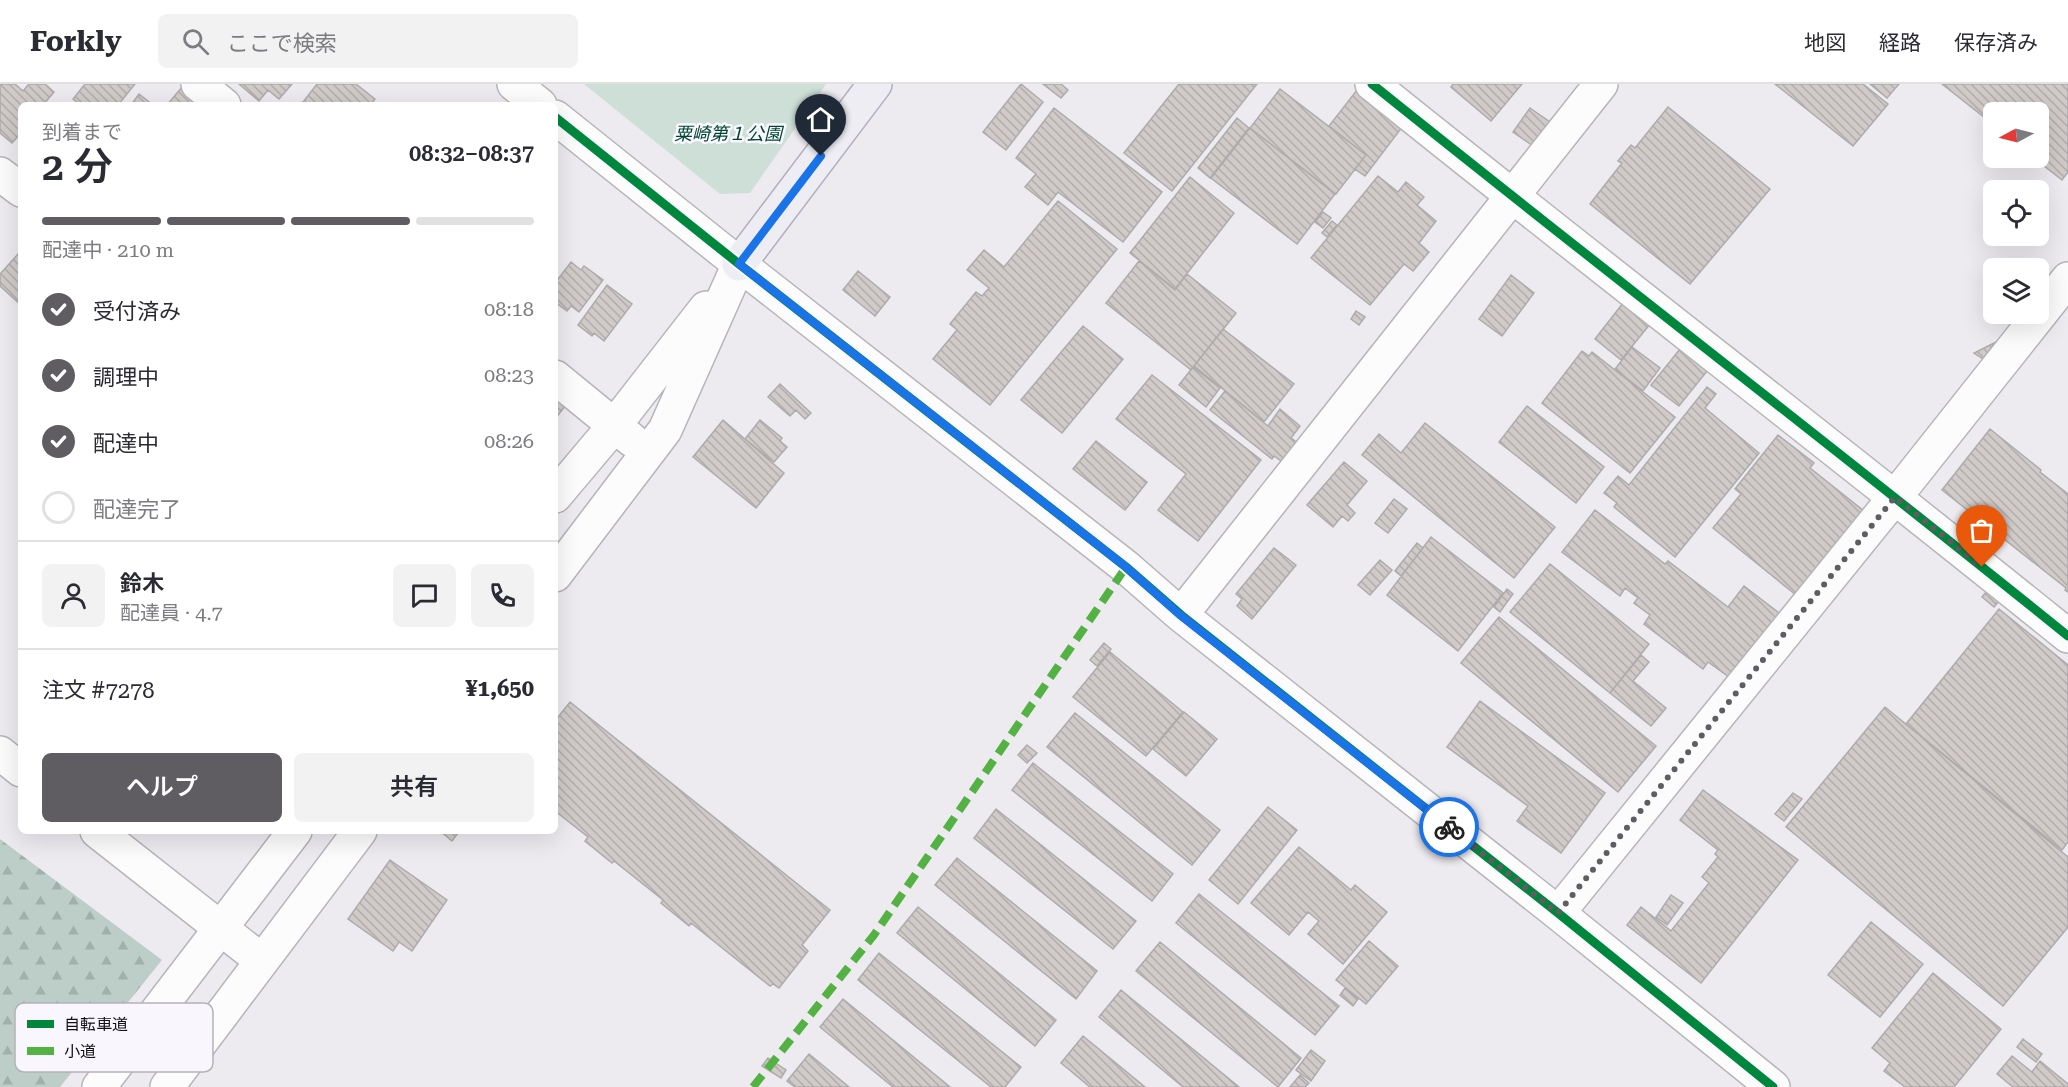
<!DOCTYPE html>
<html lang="ja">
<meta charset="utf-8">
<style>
:root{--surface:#fff;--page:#f2f2f3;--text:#2b2b33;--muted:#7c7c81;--line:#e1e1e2;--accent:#5f5d61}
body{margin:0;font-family:"Roboto Serif","Noto Sans JP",serif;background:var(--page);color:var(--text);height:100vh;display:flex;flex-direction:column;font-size:22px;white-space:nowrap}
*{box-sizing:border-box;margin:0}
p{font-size:20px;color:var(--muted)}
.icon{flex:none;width:33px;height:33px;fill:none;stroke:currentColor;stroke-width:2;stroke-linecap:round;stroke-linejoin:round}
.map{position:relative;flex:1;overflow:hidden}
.panel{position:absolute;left:18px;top:18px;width:540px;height:732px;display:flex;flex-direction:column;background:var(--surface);border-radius:9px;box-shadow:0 6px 24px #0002}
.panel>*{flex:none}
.needle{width:39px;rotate:263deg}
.controls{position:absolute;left:1983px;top:18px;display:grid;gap:12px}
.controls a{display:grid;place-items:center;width:66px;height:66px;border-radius:9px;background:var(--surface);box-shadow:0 6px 24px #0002;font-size:30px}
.pin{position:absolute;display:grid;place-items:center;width:51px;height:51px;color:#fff;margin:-62px -26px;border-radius:50% 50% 50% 0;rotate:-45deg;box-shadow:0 0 6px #0007}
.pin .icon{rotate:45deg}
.courier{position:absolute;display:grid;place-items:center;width:60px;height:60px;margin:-30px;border:4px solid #1a73e8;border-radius:50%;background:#fff;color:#222;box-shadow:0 2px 8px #0007}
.overview em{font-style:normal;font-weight:600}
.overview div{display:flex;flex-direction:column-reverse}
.overview{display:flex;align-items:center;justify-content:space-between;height:102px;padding:0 24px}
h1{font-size:39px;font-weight:600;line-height:45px}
.bar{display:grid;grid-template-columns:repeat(4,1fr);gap:9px 6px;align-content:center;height:72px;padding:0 24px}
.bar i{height:8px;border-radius:4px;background:var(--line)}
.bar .active{background:var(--accent)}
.bar p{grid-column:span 4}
.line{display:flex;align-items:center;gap:15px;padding:0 24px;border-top:2px solid var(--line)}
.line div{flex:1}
.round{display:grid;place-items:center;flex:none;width:63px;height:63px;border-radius:9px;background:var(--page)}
ol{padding:0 24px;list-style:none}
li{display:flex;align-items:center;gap:18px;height:66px}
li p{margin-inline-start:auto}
li .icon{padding:6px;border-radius:50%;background:var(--accent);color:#fff;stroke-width:4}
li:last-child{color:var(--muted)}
li i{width:33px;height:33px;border:3px solid var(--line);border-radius:50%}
.action{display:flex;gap:12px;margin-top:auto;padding:12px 24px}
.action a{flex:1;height:69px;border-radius:9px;background:var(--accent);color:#fff;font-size:24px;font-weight:600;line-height:69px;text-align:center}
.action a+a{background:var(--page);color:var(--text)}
header{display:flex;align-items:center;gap:36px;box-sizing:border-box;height:84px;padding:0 30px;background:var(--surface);border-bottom:2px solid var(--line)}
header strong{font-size:28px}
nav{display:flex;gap:33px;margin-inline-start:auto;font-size:21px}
.search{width:420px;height:54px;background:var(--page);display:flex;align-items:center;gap:15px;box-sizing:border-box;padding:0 21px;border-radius:9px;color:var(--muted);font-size:22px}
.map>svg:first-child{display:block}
.forest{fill:url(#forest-firs)}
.green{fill:#cedfd8}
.building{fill:url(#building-back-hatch);stroke:#adabac;stroke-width:1.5}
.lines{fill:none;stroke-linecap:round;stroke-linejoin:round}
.minor-casing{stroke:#b5b4b8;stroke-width:36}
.major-casing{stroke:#b0aebc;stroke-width:36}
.minor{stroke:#fcfcfd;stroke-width:33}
.major{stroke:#eeedf4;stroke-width:33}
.quiet{stroke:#54b144;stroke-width:8;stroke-dasharray:15 8;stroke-linecap:butt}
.cycleway-casing{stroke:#faf6fe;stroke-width:13}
.cycleway{stroke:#00873e;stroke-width:9}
.done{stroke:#5f5d61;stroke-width:6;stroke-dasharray:0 10.8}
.route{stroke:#1a73e8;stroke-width:8}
.labels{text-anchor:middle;stroke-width:5;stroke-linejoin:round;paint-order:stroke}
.park-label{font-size:18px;font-style:italic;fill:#004730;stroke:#faf6fe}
.key{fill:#faf6fe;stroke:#b4b1b8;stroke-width:1.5}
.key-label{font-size:16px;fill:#121114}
</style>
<header>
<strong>Forkly</strong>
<div class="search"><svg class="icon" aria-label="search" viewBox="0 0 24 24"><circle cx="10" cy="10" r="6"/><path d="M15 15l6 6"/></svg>ここで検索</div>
<nav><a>地図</a><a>経路</a><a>保存済み</a></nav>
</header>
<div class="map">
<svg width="2068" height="1003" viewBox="0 0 2068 1003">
<defs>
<pattern id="forest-firs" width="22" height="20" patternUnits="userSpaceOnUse" patternTransform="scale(1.5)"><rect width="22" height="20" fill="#bccec7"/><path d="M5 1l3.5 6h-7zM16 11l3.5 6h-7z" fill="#a1b0aa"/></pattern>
<pattern id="building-back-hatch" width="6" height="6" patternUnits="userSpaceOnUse" patternTransform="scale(1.5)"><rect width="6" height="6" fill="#d0cbc8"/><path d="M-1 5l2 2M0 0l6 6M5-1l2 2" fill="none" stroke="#b2adab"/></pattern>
</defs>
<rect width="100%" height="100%" fill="#edebf0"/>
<path class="forest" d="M0 755 162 876 60 1003H0Z"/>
<path class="green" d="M584 0H826L750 109 720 110Z"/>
<path class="building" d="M0 0H15L23 7 29 0H45L54 8 43 21H21V49L12 59 0 49Z
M85 0H135L118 21H81L73 15Z
M239 0H292L279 15 268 6 259 17Z
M317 0H356L375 15 370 21H307L303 18Z
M1021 0 1043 18 1006 66 983 48Z
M1043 0H1061L1068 6 1061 14Z
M1179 0H1257L1172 107 1124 69Z
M1453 0H1522L1491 37 1451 3Z
M1775 0H1863L1888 20 1853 62Z
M1870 0H1899L1887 14Z
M1942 0H2068V88L2062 96 2034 74H2038V28H1994V41Z
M182 3 205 21H167Z
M1280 5 1366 71 1336 110 1250 44Z
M1357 6 1403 42 1365 92 1355 85 1366 71 1329 42Z
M139 10 153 21H131Z
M1668 23 1770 105 1690 200 1590 120 1622 79 1618 77 1631 61 1635 64Z
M1054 24 1162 108 1123 158 1058 108 1048 121 1025 103 1036 90 1016 74Z
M1530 24 1550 38 1533 62 1513 48Z
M1237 34 1249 44 1210 94 1198 84Z
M1250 44 1335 110 1297 160 1211 94Z
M1378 92 1398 108 1406 98 1424 113 1417 121 1436 137 1419 159 1429 168 1413 187 1404 180 1370 221 1311 174Z
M1190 93 1234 129 1175 205 1130 169Z
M1058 117 1117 165 990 321 933 275 957 246 950 240 976 208 982 212 989 204 967 186 984 166 1004 183Z
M1323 128 1331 134 1323 144 1315 138Z
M1332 137 1337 141 1327 153 1322 149Z
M18 170 21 172V221L0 202V190Z
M1139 177 1175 206 1187 190 1236 229 1191 286 1106 219Z
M571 178 581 186 584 182 603 196 579 228 571 222 567 227 555 218V199Z
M858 187 890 213 875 232 843 206Z
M1511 191 1534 209 1502 252 1479 235Z
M607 201 632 220 604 257 594 249 592 252 578 241Z
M1623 219 1650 240 1621 276 1595 255Z
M1356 227 1365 233 1359 241 1351 235Z
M1083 242 1123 275 1062 349 1021 316Z
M1223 245 1294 300 1264 338 1194 282Z
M1996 258 1983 275 1974 269Z
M1632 263 1660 284 1643 307 1615 285Z
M1680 265 1708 286 1679 322 1651 301Z
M1582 267 1589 272 1592 268 1675 333 1630 389 1542 319Z
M1193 283 1220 304 1206 323 1179 301Z
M1152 291 1261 376 1198 457 1158 426 1186 390 1116 335Z
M780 300 811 329 805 335 796 326 790 332 768 313Z
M1707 303 1716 310 1705 324 1759 369 1675 473 1614 423 1617 419 1604 409 1618 392 1629 401Z
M1225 307 1268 342 1280 325 1300 342 1291 354 1299 360 1284 379 1274 372 1272 375 1210 326Z
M555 313 565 322 555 335Z
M1527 322 1604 383 1576 419 1499 358Z
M723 336 784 389 756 424 693 373Z
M760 336 782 354 780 357 787 363 774 378 745 355Z
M1425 339 1555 443 1514 494 1362 371 1379 350 1401 369Z
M1990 345 2041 386 2040 388 2068 410V508L2065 506 2066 504 1942 406Z
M1778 351 1814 379 1810 384 1864 427 1796 511 1713 444 1741 410 1735 405Z
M1096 357 1147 398 1125 426 1073 385Z
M1344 378 1367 397 1347 421 1355 429 1348 437 1342 432 1333 443 1307 421Z
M1394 415 1407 425 1388 449 1375 439Z
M1595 426 1665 480 1668 477 1728 523 1744 502 1779 529 1729 593 1708 578 1703 585 1644 540 1650 531 1634 519 1638 514 1625 504 1620 512 1562 468Z
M1431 453 1503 509 1458 567 1387 511Z
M1417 459 1423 464 1401 492 1395 487Z
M1274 464 1296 481 1252 535 1237 522 1242 515 1236 510Z
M1380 476 1392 486 1370 511 1358 501Z
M1550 480 1649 560 1610 609 1510 528Z
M1507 505 1513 510 1500 528 1494 523Z
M1987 507 1999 517 1994 523 1982 513Z
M1999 525 2068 581V758L2062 766 1906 640Z
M1499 533 1656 662 1618 708 1461 579Z
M1104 559 1111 565 1097 582 1090 576Z
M1110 568 1183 628 1146 672 1073 613Z
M1641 571 1649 578 1633 597 1666 624 1651 642 1610 609Z
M1480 617 1605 709 1561 769 1517 737 1528 722 1447 663Z
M570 618 830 826 802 861 808 867 779 904 773 900 770 902 691 839 689 842 661 819 663 816 614 777 612 779 585 757 588 753 555 727V637Z
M1885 623 2068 773V843L2003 922 1786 743Z
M1184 628 1217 655 1186 692 1153 665Z
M1075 629 1220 746 1192 781 1047 663Z
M1027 661 1037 669 1027 679 1018 671Z
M1033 679 1173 790 1152 817 1012 706Z
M1703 706 1798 776 1701 899 1627 841 1641 823 1671 847 1709 799 1702 793 1718 773 1715 770 1718 766 1680 736Z
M1793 709 1802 715 1784 737 1775 730Z
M1268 723 1297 746 1238 820 1209 796Z
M996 725 1136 837 1113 865 974 754Z
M440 747H456L458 749 452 757Z
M1299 763 1351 806 1355 801 1387 828 1343 880 1308 850 1319 837 1308 828 1289 851 1251 819Z
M957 774 1097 887 1076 915 935 801Z
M390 776 447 816 412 867 399 858 393 867 348 835Z
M1199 810 1339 922 1315 951 1176 839Z
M1671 811 1683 819 1667 841 1656 833Z
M918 823 1056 936 1035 962 897 849Z
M1871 838 1923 880 1880 933 1828 891Z
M1369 857 1398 882 1366 920 1336 896Z
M1160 858 1301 974 1278 1003 1136 887Z
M879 869 1021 983 1005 1003H991L858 896Z
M1933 889 2001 945 1954 1003H1905L1884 987 1890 979 1872 964Z
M1345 904 1358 915 1353 922 1340 911Z
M1121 906 1239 1003H1183L1099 933Z
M843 915 950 1003H893L820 943Z
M1083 952 1145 1003H1090L1061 979Z
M2023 955 2042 970 2036 978 2017 963Z
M1311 966 1325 977 1311 997 1296 986Z
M809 970 849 1003H795L787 997Z
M2012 972 2032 988 2040 977 2068 1000V1003H2013L1997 990Z
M768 974 786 986 781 994 762 982Z
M1300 991 1309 999 1305 1003H1290Z"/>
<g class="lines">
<g class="minor-casing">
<path id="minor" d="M198 0 224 21
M514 0 540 21
M1372 0C1603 186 1838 366 2068 552
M555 33 739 180 1126 483 1181 531 1558 829 1773 1003
M0 90 21 106
M555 293 632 356
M555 412 614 342 706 224
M555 491 665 346 739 180
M1181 531 1601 0
M0 669 21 686
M97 747 261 876
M1558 829 1895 413 2068 195
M99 1003 295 747
M167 1003 360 747"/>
</g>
<g class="major-casing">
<path id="major" d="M739 180 875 0"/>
</g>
<use href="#minor" class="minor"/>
<use href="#major" class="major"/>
<path class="quiet" d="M753 1003 874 851 1126 483"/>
<g class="cycleway-casing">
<path id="cycleway" d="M1372 0C1603 186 1838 366 2068 552
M555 33 739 180 1126 483 1181 531 1558 829 1773 1003"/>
</g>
<use href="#cycleway" class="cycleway"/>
</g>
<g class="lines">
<path class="done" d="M1449 743 1558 829 1895 413 1982 483"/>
<path class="route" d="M821 72 739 180 1126 483 1180 531 1449 743"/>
</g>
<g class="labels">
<g class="park-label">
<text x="728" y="56">粟崎第１公園</text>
</g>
</g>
<rect x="15" y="919" width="198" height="69" rx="9" class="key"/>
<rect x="27" y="936" width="27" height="8" fill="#00873e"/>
<rect x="27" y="963" width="27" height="8" fill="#54b144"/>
<g class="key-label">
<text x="64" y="946">自転車道</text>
<text x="64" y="973">小道</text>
</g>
</svg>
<div class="controls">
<a><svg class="needle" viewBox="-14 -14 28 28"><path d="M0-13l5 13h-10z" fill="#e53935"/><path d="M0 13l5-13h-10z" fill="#7c7c81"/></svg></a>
<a><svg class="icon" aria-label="locate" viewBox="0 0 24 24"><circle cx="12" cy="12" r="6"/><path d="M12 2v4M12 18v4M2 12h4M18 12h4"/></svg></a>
<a><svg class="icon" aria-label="layers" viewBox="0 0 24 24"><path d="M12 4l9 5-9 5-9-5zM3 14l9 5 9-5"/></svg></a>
</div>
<div class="pin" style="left:1982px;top:483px;background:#ea580c"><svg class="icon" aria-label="bag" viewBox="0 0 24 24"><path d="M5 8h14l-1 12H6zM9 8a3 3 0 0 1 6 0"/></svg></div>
<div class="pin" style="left:821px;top:72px;background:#1f2937"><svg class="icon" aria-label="home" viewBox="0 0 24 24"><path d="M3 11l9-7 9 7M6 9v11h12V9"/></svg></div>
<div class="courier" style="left:1449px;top:743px"><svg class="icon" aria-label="bike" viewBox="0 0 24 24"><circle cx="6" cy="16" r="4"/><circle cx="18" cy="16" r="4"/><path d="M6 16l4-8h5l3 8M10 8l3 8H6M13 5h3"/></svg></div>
<section class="panel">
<div class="overview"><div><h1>2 分</h1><p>到着まで</p></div><em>08:32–08:37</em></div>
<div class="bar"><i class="active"></i><i class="active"></i><i class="active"></i><i></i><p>配達中 · 210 m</p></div>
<ol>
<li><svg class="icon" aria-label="check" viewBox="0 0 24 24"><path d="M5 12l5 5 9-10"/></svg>受付済み<p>08:18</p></li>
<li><svg class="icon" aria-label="check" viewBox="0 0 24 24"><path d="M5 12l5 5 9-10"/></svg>調理中<p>08:23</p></li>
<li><svg class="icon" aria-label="check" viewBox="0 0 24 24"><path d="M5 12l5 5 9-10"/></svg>配達中<p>08:26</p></li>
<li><i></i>配達完了</li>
</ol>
<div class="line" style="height:108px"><a class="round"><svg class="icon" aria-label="person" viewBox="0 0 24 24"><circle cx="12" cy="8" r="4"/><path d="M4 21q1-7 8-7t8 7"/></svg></a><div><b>鈴木</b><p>配達員 · 4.7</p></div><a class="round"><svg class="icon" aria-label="chat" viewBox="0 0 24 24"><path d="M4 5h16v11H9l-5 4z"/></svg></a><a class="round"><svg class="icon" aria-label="phone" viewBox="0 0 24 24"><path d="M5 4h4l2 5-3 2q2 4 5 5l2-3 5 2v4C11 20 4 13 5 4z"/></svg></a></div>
<div class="line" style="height:78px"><div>注文 #7278</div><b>¥1,650</b></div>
<div class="action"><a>ヘルプ</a><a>共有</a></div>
</section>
</div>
